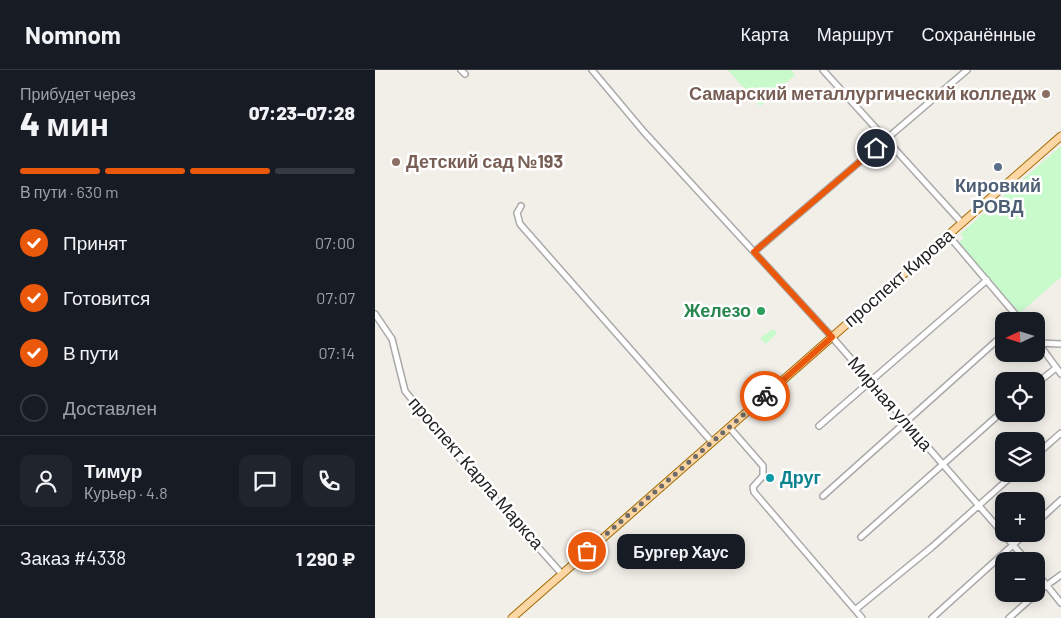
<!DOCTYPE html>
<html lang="ru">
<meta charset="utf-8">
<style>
:root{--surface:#171b24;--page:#20242c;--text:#f1f3f6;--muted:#9ea1a6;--line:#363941;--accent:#ea580c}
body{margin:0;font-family:Barlow,sans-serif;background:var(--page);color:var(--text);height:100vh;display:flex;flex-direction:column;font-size:19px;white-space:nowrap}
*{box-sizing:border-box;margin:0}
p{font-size:16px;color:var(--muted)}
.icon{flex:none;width:28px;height:28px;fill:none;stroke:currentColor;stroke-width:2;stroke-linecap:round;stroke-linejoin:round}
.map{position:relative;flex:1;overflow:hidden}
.details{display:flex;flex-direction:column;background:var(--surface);width:375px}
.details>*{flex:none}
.needle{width:32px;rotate:266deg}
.controls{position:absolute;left:620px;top:242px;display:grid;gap:10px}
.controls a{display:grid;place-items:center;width:50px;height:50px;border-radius:10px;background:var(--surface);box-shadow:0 2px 12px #0003;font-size:25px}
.pin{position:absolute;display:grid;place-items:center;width:42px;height:42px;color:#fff;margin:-21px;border:2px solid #fff;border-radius:50%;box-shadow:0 1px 5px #0007}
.courier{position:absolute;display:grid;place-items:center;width:50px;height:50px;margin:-25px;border:4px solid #ea580c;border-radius:50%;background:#fff;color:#222;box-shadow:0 1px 6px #0007}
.bubble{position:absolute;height:35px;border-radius:10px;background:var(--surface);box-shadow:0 2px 12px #0003;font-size:16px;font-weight:800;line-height:35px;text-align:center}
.head em{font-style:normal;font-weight:800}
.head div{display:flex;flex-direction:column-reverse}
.head{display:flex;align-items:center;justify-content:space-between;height:85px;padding:0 20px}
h1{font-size:32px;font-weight:800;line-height:38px}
.bar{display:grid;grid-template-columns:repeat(4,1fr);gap:8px 5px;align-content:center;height:60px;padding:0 20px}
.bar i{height:6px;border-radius:4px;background:var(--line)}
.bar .selected{background:var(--accent)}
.bar p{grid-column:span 4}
.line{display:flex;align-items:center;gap:12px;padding:0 20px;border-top:1px solid var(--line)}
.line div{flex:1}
.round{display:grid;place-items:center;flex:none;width:52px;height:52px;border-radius:10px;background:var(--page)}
ol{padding:0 20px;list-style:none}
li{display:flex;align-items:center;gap:15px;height:55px}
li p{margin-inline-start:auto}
li .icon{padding:5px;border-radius:50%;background:var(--accent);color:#fff;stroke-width:4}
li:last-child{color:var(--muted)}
li i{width:28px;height:28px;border:2px solid var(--line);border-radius:50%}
header{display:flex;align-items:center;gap:30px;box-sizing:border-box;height:70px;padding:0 25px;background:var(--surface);border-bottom:1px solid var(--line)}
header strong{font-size:24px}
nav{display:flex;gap:28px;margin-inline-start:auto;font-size:18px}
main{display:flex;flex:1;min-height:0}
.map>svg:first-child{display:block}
.park{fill:#c8facc}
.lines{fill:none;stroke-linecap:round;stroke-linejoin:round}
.minor-casing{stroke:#a9a9a9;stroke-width:8}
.major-casing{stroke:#a06b00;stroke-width:9}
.minor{stroke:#fff;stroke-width:5}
.major{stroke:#fcd6a4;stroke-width:7}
.done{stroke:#6b6a68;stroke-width:5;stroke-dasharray:0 9}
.route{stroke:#ea580c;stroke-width:6}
.education-dot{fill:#8d6e63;stroke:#fff;stroke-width:2}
.service-dot{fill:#5c6f8a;stroke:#fff;stroke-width:2}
.leisure-dot{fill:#2e9e5b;stroke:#fff;stroke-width:2}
.culture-dot{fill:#0f9aa8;stroke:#fff;stroke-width:2}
.labels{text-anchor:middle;stroke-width:5;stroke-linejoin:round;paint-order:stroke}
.education-label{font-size:18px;font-weight:bold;fill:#785e54;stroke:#fff;text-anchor:end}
.service-label{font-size:18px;font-weight:bold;fill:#4e5e75;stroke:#fff}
.street-label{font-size:18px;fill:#222;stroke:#fff}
.leisure-label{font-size:18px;font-weight:bold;fill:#27864d;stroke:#fff;text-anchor:end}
.culture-label{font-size:18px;font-weight:bold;fill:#0d838f;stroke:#fff;text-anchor:start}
</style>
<header>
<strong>Nomnom</strong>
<nav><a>Карта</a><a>Маршрут</a><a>Сохранённые</a></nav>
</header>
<main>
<section class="details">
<div class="head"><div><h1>4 мин</h1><p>Прибудет через</p></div><em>07:23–07:28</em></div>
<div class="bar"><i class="selected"></i><i class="selected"></i><i class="selected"></i><i></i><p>В пути · 630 m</p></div>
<ol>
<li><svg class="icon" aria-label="check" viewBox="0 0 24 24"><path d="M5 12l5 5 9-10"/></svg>Принят<p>07:00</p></li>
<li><svg class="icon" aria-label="check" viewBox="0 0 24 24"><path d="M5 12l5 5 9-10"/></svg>Готовится<p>07:07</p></li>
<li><svg class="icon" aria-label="check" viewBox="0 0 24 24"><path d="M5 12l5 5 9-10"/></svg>В пути<p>07:14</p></li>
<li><i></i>Доставлен</li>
</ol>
<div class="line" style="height:90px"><a class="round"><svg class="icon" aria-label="person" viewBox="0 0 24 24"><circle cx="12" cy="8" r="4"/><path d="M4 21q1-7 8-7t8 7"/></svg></a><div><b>Тимур</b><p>Курьер · 4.8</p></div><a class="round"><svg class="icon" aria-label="chat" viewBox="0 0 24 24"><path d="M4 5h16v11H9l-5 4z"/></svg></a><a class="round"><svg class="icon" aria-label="phone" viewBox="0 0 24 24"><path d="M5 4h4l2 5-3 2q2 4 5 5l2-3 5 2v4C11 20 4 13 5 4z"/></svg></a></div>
<div class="line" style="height:65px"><div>Заказ #4338</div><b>1 290 ₽</b></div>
</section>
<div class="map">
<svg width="686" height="548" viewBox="0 0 686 548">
<rect width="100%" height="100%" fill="#f2efe9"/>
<path class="park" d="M353 0H416L420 5 385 36Z
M686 76V207L645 243 583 173 589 168 585 164Z
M398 259 402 263 391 274 385 268Z"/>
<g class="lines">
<g class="minor-casing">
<path id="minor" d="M86 0 90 4
M217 0 269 62 457 267 652 491
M448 0 587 153
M146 136 142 143 145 154 337 372
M573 165 646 251
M379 182 592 0
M0 244 17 269 30 321 90 395 186 503
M661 270 686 304
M664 273 686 274
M661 314 681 298
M444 356 612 210
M354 357 388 396V406L378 417 379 422 487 548
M661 385 686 363
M448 426 629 264
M661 453 686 430
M486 467 629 340
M661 502 686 533
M661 523 686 505
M480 540 557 477 639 404
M557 548 650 464
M634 548 661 524"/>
</g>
<g class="major-casing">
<path id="major" d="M137 548 686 66"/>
</g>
<use href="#minor" class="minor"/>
<use href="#major" class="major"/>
</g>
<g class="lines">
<path class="done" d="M212 481 390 326"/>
<path class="route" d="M390 326 457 267 379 182 501 78"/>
</g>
<g class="education-dot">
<circle cx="671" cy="24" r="5"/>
<circle cx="21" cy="92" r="5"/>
</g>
<circle class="service-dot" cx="623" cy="97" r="5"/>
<circle class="leisure-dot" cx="386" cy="241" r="5"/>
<circle class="culture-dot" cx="395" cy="408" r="5"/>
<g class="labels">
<g class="education-label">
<text x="661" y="30">Самарский металлургический колледж</text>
<text x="31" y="98" text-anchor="start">Детский сад №193</text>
</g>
<g class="service-label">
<text x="623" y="122">Кировкий<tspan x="623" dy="21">РОВД</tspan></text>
</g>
<g class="street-label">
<text transform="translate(524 208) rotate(-41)" y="6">проспект Кирова</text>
<text transform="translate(515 334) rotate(49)" y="6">Мирная улица</text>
<text transform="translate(101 403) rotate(49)" y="6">проспект Карла Маркса</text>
</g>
<g class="leisure-label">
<text x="376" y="247">Железо</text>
</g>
<g class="culture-label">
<text x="405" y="414">Друг</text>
</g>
</g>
</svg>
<div class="controls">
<a><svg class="needle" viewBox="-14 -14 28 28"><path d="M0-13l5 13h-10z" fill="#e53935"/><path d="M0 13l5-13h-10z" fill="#9ea1a6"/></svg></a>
<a><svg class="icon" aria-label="locate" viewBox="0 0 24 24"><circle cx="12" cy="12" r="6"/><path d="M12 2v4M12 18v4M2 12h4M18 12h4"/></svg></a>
<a><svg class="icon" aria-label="layers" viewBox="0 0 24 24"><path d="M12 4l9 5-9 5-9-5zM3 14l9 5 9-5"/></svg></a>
<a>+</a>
<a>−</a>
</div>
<div class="pin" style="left:212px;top:481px;background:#ea580c"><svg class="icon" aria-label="bag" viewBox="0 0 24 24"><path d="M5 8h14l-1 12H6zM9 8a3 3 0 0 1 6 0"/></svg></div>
<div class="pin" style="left:501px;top:78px;background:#1f2937"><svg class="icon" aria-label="home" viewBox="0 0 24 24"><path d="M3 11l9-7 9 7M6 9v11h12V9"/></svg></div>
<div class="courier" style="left:390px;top:326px"><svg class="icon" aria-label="bike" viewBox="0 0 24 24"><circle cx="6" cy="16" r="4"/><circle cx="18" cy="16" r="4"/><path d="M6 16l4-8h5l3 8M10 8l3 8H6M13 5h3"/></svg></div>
<div class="bubble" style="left:242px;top:464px;width:128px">Бургер Хаус</div>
</div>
</main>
